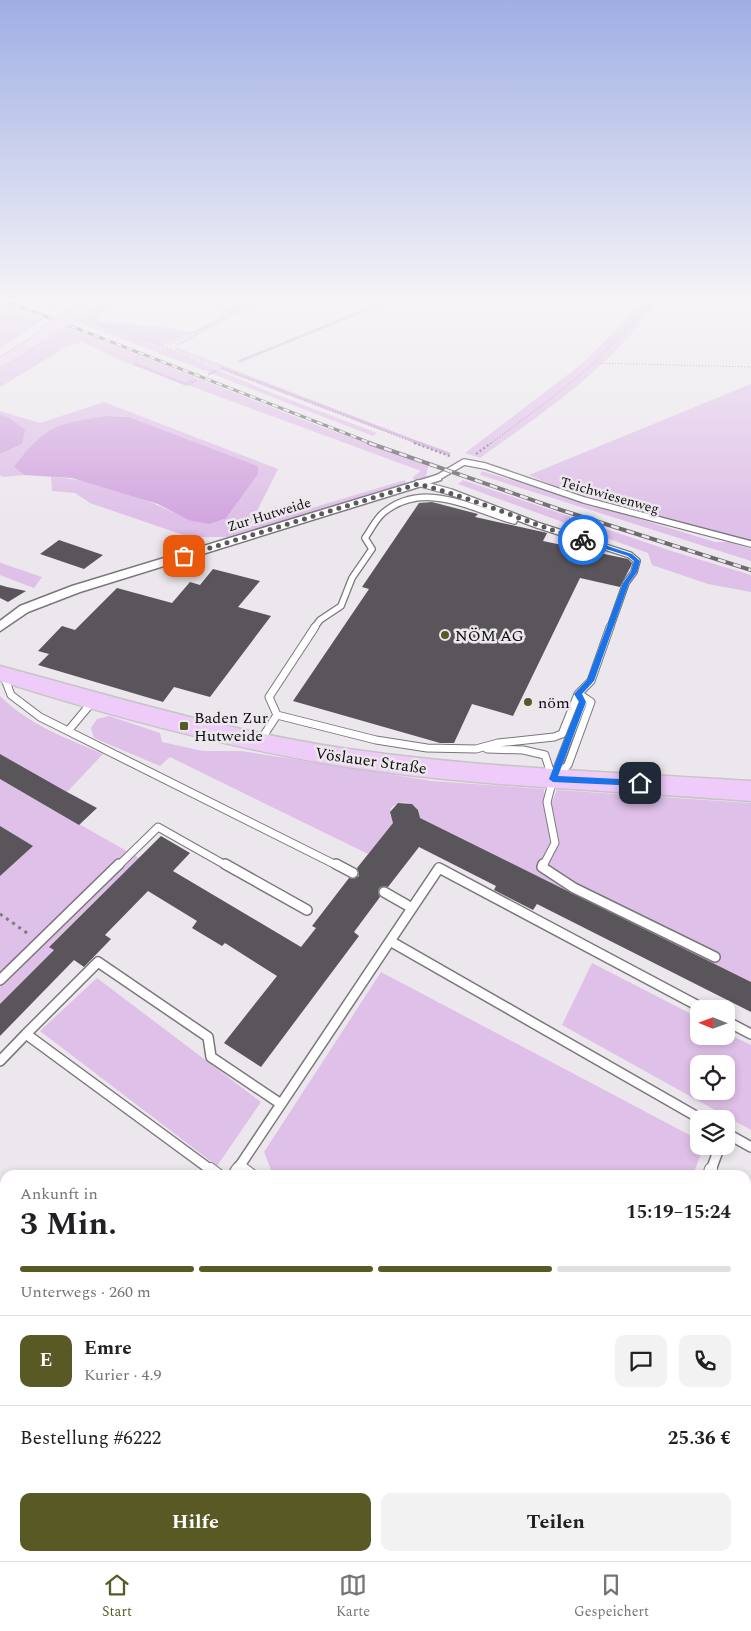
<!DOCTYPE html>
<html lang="de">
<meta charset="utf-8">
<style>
:root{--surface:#fff;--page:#f2f2f2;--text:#202124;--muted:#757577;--line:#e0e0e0;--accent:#595926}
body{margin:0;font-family:Spectral,serif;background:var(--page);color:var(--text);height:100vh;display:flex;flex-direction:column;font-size:19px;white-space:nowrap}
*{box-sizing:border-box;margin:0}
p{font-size:16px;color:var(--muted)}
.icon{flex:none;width:28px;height:28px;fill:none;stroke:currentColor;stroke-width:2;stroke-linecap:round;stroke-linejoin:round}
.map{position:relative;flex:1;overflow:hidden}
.sheet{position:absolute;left:0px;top:1170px;width:751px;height:391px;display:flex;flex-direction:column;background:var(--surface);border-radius:15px 15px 0 0;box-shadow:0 2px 8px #0003}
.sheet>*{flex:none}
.needle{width:32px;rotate:271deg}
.tools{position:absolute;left:690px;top:1000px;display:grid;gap:10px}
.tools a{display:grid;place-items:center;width:45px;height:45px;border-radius:10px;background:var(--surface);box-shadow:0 2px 8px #0003;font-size:25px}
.pin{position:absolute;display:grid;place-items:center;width:42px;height:42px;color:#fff;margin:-21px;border-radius:10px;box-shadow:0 2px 8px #0006}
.courier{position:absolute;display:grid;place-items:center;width:50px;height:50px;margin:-25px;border:4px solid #1a73e8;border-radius:50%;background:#fff;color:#222;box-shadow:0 1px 6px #0007}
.overview em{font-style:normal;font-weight:700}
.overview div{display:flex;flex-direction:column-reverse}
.overview{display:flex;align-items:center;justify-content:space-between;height:85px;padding:0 20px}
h1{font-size:32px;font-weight:700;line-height:38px}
.bar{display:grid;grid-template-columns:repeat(4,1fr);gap:8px 5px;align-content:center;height:60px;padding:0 20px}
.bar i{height:6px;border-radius:4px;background:var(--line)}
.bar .selected{background:var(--accent)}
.bar p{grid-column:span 4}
.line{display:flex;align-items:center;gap:12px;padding:0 20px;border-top:1px solid var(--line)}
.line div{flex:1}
.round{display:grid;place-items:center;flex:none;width:52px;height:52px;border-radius:10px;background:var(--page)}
.cta{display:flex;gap:10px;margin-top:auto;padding:10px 20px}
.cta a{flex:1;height:58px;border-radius:10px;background:var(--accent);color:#fff;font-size:20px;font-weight:700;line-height:58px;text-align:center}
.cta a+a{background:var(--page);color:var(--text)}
.menu{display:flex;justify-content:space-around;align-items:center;height:70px;border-top:1px solid var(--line);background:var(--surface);font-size:14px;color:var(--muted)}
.menu a{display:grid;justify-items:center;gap:2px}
.menu .selected{color:var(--accent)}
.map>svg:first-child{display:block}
.green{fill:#dfc0e8;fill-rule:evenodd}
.water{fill:#d3a6df}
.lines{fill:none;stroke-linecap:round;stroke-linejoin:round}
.stream-far1{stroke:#d3a6df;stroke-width:2.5}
.stream{stroke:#d3a6df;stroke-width:3}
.building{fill:#5a555b}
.service-far3-casing{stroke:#7b767c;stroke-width:8}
.service-far2-casing{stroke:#7b767c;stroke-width:9}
.service-far1-casing{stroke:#7b767c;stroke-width:12}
.service-casing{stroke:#7b767c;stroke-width:14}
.minor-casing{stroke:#7b767c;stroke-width:3}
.primary-casing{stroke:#c5c5c5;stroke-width:3}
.path-far2{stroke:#7e7b7f;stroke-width:1;stroke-dasharray:1 2;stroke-linecap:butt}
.path-far1{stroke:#7e7b7f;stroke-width:2;stroke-dasharray:2 2.5;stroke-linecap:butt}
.path{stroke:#7e7b7f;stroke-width:3;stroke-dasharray:3 4.5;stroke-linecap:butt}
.service-far3{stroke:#fff;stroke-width:5.5}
.service-far2{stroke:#fff;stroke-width:7}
.service-far1{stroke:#fff;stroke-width:9}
.service{stroke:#fff;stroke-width:12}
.minor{fill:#fff;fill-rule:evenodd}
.primary{fill:#efcbf9;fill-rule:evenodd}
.rail-far1-casing{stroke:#6d696d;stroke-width:3}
.rail-casing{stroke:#6d696d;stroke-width:4}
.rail-far1{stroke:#ece7ed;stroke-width:2;stroke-dasharray:6;stroke-linecap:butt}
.rail{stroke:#ece7ed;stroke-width:2.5;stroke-dasharray:8;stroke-linecap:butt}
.primary-bridge-casing{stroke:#c5c5c5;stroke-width:16;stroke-linecap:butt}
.primary-bridge{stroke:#efcbf9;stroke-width:14}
.route{fill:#1a73e8}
.done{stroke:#5c595c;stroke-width:5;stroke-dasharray:0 9}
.poi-dot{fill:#595926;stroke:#ece7ed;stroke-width:2}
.labels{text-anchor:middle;stroke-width:5;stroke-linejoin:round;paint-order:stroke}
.far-street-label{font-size:14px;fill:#0e0c0e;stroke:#ece7ed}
.poi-label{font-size:16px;fill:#0e0c0e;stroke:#ece7ed;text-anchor:start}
.street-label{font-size:16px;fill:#0e0c0e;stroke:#ece7ed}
</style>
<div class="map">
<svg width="751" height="1561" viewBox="0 0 751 1561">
<rect width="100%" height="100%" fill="#ece7ed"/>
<path class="green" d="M99 300H120L113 303 96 317 103 322 171 328 193 332 227 314 220 310 237 300H264L176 347 389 430 387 431 175 350 176 344 196 334 193 332 162 346 267 391 377 433 373 436 71 319Z
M644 300H656C615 366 542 413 480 458L465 453 583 363Z
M0 301 44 319 0 349Z
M65 326 319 426 428 466 426 477 414 481 413 477 421 471 122 361 82 342 60 348 58 352 0 387V370Z
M751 384V542L563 490 529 475Z
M104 402 278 469 249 527 405 480 406 484 233 537H189L90 503 75 493 52 491 51 477C95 479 149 499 188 520L258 466 129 417 108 416 14 467 24 475 3 477 0 475V454L22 444 10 418 0 414V411L40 423Z
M482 471 715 542H729L751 549V561L480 475Z
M463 480 668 550 751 575V592L708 584 652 565 648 553 458 484Z
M0 562 1 563 42 577 34 588 0 575Z
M0 696C29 725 66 738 103 754L67 792 0 754Z
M109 716 160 733 162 742 203 751H241L432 781 544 789V802H552L557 790 751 803V982L419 818 418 810C411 801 400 800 391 808L390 815 394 822 368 854 170 757 160 766 94 738 91 728 97 719Z
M0 779 139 858 49 946 54 950 0 1004Z
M592 963 699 1018V1036H726V1033L751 1045V1130L562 1025ZM699 1064H726V1091H699Z
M381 972 699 1140V1146H704L693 1175H273L264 1152Z
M97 978 261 1102 217 1166 40 1031Z
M751 1354V1507L746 1503V1369Z
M187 1556H299L300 1561H184Z"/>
<path class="water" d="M0 414 10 418 25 430 22 444 0 454Z
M108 416 129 417 258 466V474L226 518 209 524 188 520 158 504 72 478 24 475 14 467C47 424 56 424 108 416Z"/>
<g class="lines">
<path class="stream-far1" d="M240 361 390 300
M135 364 185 384 195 380
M222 368 422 444
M209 374 214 371"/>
<path class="stream" d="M419 443 449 454"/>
</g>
<path class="building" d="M432 502 478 514 475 517 543 532 547 533 543 541 628 559 632 563 631 566 620 587 580 578 513 716 472 704 454 743H440L293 701 369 589 362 587 419 503Z
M59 540 103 555 84 569 40 554Z
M213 569 260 581 238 607 271 616 210 697 174 687 163 702 38 665 49 654 38 651 62 626 75 630 117 588 172 603 190 582 200 585Z
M0 585 7 587 26 591 8 602 0 598Z
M0 754 67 792 97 808 79 825 0 779Z
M398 803 412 804 418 810 420 818 751 982V1012L537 904 533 910 494 890 496 886 419 847 388 887 383 886 379 888 378 893 380 897 354 932 359 936 261 1067 224 1043 277 976 225 943 222 946 192 928 197 921 148 891 105 935 111 939 84 967 74 960 0 1036V1004L54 950 49 947 161 836 190 853 173 871 301 947 316 928 312 926 349 878 354 879 359 876 357 868 393 823 390 812Z
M0 826 33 846 0 876Z"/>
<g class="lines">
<g class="service-far3-casing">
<path id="service-far3" d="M437 478 464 462 485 466 584 500 751 544
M418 483 451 492 537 525 630 555 637 561 634 572 626 583 610 628
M314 628 320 620 341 606 352 578 372 549 365 538C371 530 375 520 383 513 424 479 472 509 514 521"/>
</g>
<g class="service-far2-casing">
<path id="service-far2" d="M3 674 11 695 40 717 338 866
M277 715 269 697 315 627
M68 731 93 701
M260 741 277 715 376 740 427 748 476 749 498 743 554 737 562 734 578 694 591 681 610 627
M487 749 523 750 545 755 552 777
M556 776 568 765 591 702 579 694
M118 866 158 827 227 866
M543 866 555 843 547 802 553 779 583 702 578 694"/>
</g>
<g class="service-far1-casing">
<path id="service-far1" d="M225 864 307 910
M336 864 353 873
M543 864 542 867 574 888 715 957
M384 892 412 908
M390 941 439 868 704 1009
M0 980 119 864
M726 1021 751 1034
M26 1034 98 962 208 1037 211 1057 281 1104
M0 1061 26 1034 211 1170
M726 1133 751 1147
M239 1166 245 1170
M237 1170 390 941 701 1119
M711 1170 720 1146"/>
</g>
<g class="service-casing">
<path id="service" d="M210 1169 218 1175
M243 1169 251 1175
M234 1175 238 1169
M709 1175 711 1169
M0 1294 5 1298
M0 1515 5 1508
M358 1556 363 1561
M744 1556 751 1561
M167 1561 171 1556"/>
</g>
<g class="minor-casing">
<path id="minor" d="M437 475 441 476V480L80 592 28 612 0 631V621L20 606 72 586Z"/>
</g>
<g class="primary-casing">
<path id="primary" d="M84 300H98L84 313H74L72 310Z
M44 330 51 334 49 337 0 368V358Z
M0 666C111 696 220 729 335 747 472 768 612 772 751 781V801C612 790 472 787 335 765 221 746 110 716 0 681Z"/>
</g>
<path class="path-far2" d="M41 300 57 309
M95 314 112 300
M88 319 163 345 171 350 418 444
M167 346 258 300
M594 363 652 300
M210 374 220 369
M187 386 197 380
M490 444 553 397 594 363 751 367"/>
<path class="path-far1" d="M414 443 452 457
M476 454 491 443"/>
<path class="path" d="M0 914 30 935"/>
<use href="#service-far3" class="service-far3"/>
<use href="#service-far2" class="service-far2"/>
<use href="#service-far1" class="service-far1"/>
<use href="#service" class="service"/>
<use href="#minor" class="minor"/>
<use href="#primary" class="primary"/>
<g class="rail-far1-casing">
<path id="rail-far1" d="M4 300 373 444"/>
</g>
<g class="rail-casing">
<path id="rail" d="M369 443 561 510 751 570"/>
</g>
<use href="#rail-far1" class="rail-far1"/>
<use href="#rail" class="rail"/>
<g class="primary-bridge-casing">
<path id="primary-bridge" d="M44 334 79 310"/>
</g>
<use href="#primary-bridge" class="primary-bridge"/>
</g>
<linearGradient id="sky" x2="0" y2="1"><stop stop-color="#9faee4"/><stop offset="0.58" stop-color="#f6f4f7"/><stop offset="1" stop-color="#f6f4f7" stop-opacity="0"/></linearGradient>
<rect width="751" height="518" fill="url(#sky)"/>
<path class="route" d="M583 538 632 554 640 561 637 572 629 583 594 681 582 694 586 702 558 776 640 780 644 783 640 786 553 782 549 779 579 702 574 694 587 680 623 583 631 572 634 561 628 556 581 541Z"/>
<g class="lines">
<path class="done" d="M184 556 418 484C474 498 527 523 583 540"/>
</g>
<g class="poi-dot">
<circle cx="445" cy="635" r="5"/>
<circle cx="528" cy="702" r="5"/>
<rect x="179" y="721" width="10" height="10" rx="2.5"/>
</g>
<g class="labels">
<g class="far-street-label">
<text transform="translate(610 495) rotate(16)" y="5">Teichwiesenweg</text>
<text transform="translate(269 514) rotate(-17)" y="5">Zur Hutweide</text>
</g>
<g class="poi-label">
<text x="455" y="641">NÖM AG</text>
<text x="538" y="708">nöm</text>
<text x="194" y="723">Baden Zur<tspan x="194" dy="18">Hutweide</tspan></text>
</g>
<g class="street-label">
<text transform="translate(371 760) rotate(8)" y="6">Vöslauer Straße</text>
</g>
</g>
</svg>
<div class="tools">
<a><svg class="needle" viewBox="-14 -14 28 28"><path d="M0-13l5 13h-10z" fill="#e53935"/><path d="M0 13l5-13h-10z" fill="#757577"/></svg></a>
<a><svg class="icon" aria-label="locate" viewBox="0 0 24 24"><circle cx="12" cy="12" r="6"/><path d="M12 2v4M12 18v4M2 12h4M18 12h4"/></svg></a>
<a><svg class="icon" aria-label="layers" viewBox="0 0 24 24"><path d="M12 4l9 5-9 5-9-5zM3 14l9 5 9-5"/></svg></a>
</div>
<div class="pin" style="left:184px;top:556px;background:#ea580c"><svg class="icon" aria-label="bag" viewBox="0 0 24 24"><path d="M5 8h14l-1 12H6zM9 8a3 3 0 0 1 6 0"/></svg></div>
<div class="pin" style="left:640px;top:783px;background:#1f2937"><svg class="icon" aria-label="home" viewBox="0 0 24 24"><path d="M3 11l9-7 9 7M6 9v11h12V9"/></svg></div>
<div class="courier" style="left:583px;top:540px"><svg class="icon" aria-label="bike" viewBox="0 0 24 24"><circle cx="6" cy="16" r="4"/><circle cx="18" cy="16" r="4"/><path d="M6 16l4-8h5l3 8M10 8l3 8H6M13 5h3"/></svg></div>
<section class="sheet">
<div class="overview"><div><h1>3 Min.</h1><p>Ankunft in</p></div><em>15:19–15:24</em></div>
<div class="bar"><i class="selected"></i><i class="selected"></i><i class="selected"></i><i></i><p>Unterwegs · 260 m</p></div>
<div class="line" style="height:90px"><b class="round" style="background:var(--accent);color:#fff">E</b><div><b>Emre</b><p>Kurier · 4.9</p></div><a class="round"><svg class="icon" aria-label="chat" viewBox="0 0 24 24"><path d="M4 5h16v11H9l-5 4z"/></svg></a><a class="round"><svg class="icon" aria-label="phone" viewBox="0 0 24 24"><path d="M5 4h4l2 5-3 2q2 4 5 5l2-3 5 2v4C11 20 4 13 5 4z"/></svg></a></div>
<div class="line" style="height:65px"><div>Bestellung #6222</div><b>25.36 €</b></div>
<div class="cta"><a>Hilfe</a><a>Teilen</a></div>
</section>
</div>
<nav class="menu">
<a class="selected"><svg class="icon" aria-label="home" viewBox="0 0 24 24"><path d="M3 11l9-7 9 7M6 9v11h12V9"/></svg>Start</a>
<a><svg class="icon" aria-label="map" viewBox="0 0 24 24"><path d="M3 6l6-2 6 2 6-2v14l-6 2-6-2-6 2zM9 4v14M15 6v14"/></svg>Karte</a>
<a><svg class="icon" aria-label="saved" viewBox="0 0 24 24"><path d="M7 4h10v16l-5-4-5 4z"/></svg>Gespeichert</a>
</nav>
